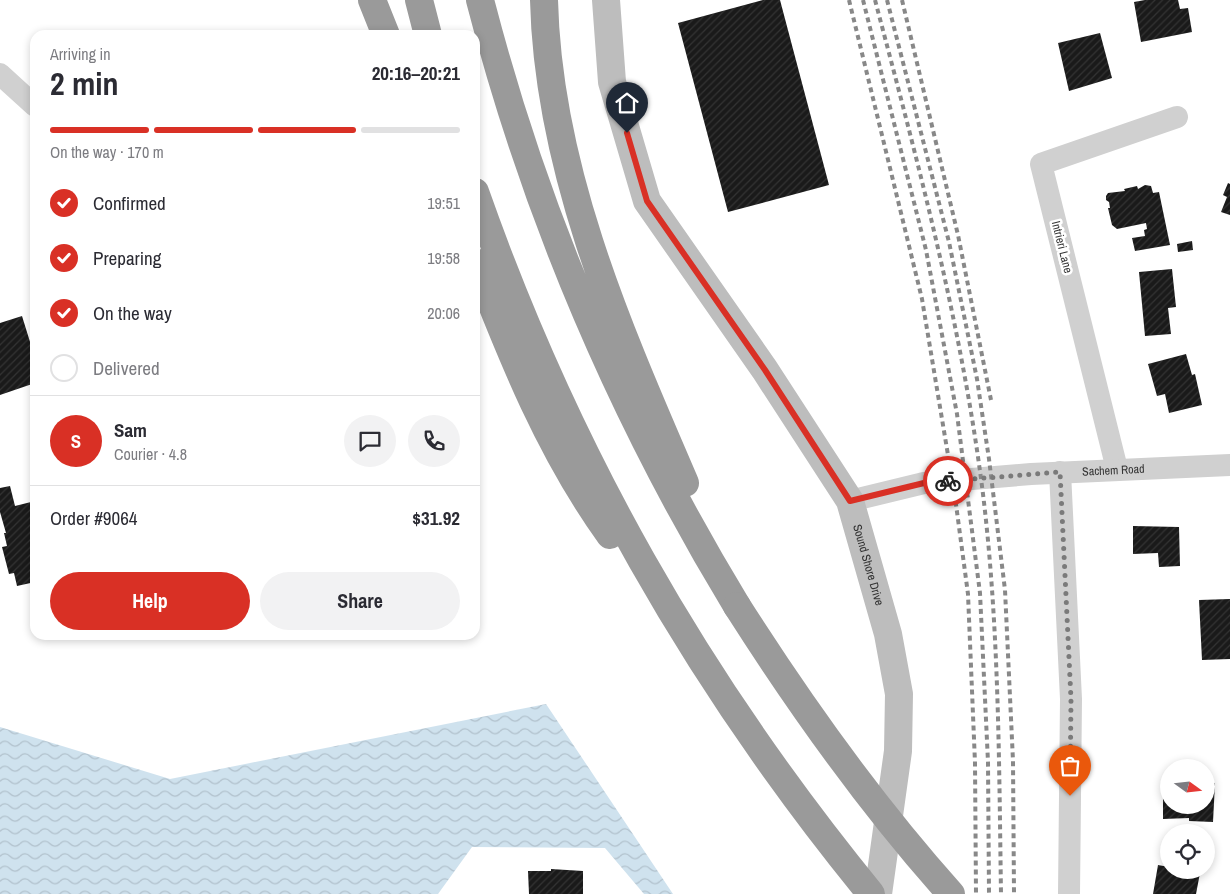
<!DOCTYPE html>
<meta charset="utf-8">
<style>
:root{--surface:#fff;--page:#f2f2f3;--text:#2b2b33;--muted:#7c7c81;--line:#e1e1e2;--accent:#d93025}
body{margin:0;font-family:"Archivo Narrow",sans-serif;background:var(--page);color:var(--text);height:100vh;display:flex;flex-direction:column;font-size:19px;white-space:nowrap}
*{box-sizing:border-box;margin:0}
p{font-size:16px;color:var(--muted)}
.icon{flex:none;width:28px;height:28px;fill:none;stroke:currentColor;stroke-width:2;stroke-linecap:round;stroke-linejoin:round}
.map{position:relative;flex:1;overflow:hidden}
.drawer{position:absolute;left:30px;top:30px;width:450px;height:610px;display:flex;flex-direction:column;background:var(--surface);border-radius:15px;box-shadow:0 2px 8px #0003}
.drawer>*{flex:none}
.needle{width:32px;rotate:105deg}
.buttons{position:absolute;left:1160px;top:759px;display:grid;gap:10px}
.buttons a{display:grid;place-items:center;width:55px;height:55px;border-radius:50%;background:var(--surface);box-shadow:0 2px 8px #0003;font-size:25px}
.pin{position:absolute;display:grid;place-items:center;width:42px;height:42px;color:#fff;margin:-51px -21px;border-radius:50% 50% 50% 0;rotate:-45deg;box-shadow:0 0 5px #0007}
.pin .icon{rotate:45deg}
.courier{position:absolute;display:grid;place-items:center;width:50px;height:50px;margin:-25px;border:4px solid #d93025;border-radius:50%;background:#fff;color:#222;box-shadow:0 1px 6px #0007}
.head em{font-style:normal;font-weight:700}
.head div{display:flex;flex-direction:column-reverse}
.head{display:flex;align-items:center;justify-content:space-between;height:85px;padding:0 20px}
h1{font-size:32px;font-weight:700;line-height:38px}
.bar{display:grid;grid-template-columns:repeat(4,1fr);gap:8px 5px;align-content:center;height:60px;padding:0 20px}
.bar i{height:6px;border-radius:4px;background:var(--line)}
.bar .selected{background:var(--accent)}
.bar p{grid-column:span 4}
.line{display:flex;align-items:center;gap:12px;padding:0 20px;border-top:1px solid var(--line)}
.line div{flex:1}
.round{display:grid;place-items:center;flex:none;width:52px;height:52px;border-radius:26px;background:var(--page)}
ol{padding:0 20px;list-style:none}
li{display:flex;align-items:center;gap:15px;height:55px}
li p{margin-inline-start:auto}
li .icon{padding:5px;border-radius:50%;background:var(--accent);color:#fff;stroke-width:4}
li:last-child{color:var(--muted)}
li i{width:28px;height:28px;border:2px solid var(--line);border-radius:50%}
.primary-button{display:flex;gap:10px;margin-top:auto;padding:10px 20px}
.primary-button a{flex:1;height:58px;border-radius:30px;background:var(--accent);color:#fff;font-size:20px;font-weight:700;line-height:58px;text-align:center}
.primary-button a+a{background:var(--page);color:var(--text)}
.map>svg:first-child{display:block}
.water{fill:url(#water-waves)}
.building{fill:url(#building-hatch)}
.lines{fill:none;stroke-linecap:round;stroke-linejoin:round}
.street{stroke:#d0d0d0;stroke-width:22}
.secondary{stroke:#bdbdbd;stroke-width:28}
.highway{stroke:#9a9a9a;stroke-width:28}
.rail{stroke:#888;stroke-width:4;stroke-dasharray:5 4;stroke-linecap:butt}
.highway-bridge{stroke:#9a9a9a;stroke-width:28}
.done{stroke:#7a7a7a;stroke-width:5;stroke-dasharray:0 9}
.route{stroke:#d93025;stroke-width:6}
.labels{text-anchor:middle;stroke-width:5;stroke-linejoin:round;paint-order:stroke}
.street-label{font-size:12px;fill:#333;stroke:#fff}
</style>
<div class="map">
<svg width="1230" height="894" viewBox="0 0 1230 894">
<defs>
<pattern id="water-waves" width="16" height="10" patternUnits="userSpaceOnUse" patternTransform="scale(1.25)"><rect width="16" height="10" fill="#cfe2ee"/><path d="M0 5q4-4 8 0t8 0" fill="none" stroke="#b2c2cd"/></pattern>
<pattern id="building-hatch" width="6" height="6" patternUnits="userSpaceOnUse" patternTransform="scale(1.25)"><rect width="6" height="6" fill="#1a1a1a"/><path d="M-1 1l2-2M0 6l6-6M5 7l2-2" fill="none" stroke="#333"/></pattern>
</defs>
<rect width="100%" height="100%" fill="#fff"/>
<path class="water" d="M546 704 673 894H644L605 848 472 847 438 894H0V727L170 779Z"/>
<path class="building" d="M763 0H780L829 185 728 212 678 23Z
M1145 0H1178L1180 9 1188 8 1192 32 1141 42 1134 2Z
M1100 33 1112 78 1069 91 1058 43Z
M1228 183 1230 184V215L1221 212 1227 197 1223 195Z
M1145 185 1151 186 1153 193 1159 192 1170 245 1135 251 1132 238 1145 236 1144 230 1147 229 1146 223 1117 229 1112 225 1108 208H1110L1109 202 1106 200V196L1108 193 1125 191 1124 189 1137 186 1138 189Z
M1192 241 1193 250 1178 252 1177 244Z
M1172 269 1176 307 1168 308 1171 334 1145 336 1139 272Z
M22 316 35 358V364L33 365 35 383 0 395V323Z
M1186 354 1192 375 1195 374 1202 405 1169 413 1165 394 1157 396 1148 364Z
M10 486 15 506 31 502 35 516V582L17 586 14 573 9 574 2 547 7 546 4 533H6L0 512V488Z
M1133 526 1179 527 1180 566 1159 567 1158 553 1133 554Z
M1230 599V659L1202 660 1199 600Z
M1163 780 1169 781V805H1206V782L1215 783 1213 822 1189 821V818L1163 819Z
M1158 865 1169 867V870L1200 873 1196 894H1153Z
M551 869 583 871V894H529L528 871H551Z"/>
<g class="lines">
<g class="street">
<path d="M0 74 35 106"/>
<path d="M1117 469 1041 164 1177 117"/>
<path d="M1060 472 1071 699 1069 894"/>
<path id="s1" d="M850 501 924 483 1031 474 1230 465"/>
</g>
<path class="secondary" id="s2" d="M606 0 612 82 647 201 765 370 850 501 888 634 899 694 898 751 878 894"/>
<path class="highway" d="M372 0 386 35
M419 0 428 35
M480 0C536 217 621 415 737 606
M544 0C548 170 619 330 685 483
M475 192C567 453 696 680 871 894
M475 262C512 357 550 452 610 535"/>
<path class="rail" d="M849 0 922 299 955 497 968 594 975 763 976 894
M863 0 926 250 957 414 980 593 988 762 989 894
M875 0C918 163 962 326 983 494 999 626 999 761 1001 894
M887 0 949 242 977 379 989 459 1005 590 1013 761 1014 894
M902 0 958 235 991 400"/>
<path class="highway-bridge" d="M737 606C802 708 871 805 951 894"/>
</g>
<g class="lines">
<path class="done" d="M948 481 1060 472 1071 699 1070 796"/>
<path class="route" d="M627 133 647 201 765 370 850 501 924 483 948 481"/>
</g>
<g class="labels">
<g class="street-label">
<text transform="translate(1062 247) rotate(76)" y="4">Intrieri Lane</text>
<text dy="4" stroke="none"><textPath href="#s1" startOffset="266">Sachem Road</textPath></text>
<text dy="4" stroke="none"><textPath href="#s2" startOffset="635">Sound Shore Drive</textPath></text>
</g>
</g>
</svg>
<div class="buttons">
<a><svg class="needle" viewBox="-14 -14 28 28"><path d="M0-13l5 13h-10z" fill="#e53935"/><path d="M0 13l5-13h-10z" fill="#7c7c81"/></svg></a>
<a><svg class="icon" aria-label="locate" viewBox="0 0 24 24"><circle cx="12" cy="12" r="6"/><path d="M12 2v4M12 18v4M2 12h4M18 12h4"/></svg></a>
</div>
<div class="pin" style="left:1070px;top:796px;background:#ea580c"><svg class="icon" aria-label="bag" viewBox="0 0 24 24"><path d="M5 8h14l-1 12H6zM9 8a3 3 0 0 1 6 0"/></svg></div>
<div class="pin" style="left:627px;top:133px;background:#1f2937"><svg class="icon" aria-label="home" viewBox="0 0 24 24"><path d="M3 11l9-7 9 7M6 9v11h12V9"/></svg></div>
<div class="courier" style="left:948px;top:481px"><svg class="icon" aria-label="bike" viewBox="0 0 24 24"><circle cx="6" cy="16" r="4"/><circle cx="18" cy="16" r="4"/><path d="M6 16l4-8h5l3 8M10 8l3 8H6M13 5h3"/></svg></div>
<section class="drawer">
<div class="head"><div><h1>2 min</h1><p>Arriving in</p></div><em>20:16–20:21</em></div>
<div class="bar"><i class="selected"></i><i class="selected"></i><i class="selected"></i><i></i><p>On the way · 170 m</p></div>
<ol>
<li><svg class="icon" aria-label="check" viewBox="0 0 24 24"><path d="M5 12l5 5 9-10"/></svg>Confirmed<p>19:51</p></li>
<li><svg class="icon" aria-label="check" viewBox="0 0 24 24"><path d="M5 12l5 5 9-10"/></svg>Preparing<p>19:58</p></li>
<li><svg class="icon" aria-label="check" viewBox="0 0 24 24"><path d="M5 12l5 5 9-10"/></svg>On the way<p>20:06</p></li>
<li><i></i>Delivered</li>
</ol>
<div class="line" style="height:90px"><b class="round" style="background:var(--accent);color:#fff">S</b><div><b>Sam</b><p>Courier · 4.8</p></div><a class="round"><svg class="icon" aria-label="chat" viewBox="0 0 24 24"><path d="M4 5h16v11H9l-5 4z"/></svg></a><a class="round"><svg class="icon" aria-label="phone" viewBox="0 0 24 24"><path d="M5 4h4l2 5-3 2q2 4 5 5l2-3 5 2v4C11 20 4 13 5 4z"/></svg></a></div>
<div class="line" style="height:65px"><div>Order #9064</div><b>$31.92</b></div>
<div class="primary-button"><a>Help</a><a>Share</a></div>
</section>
</div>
